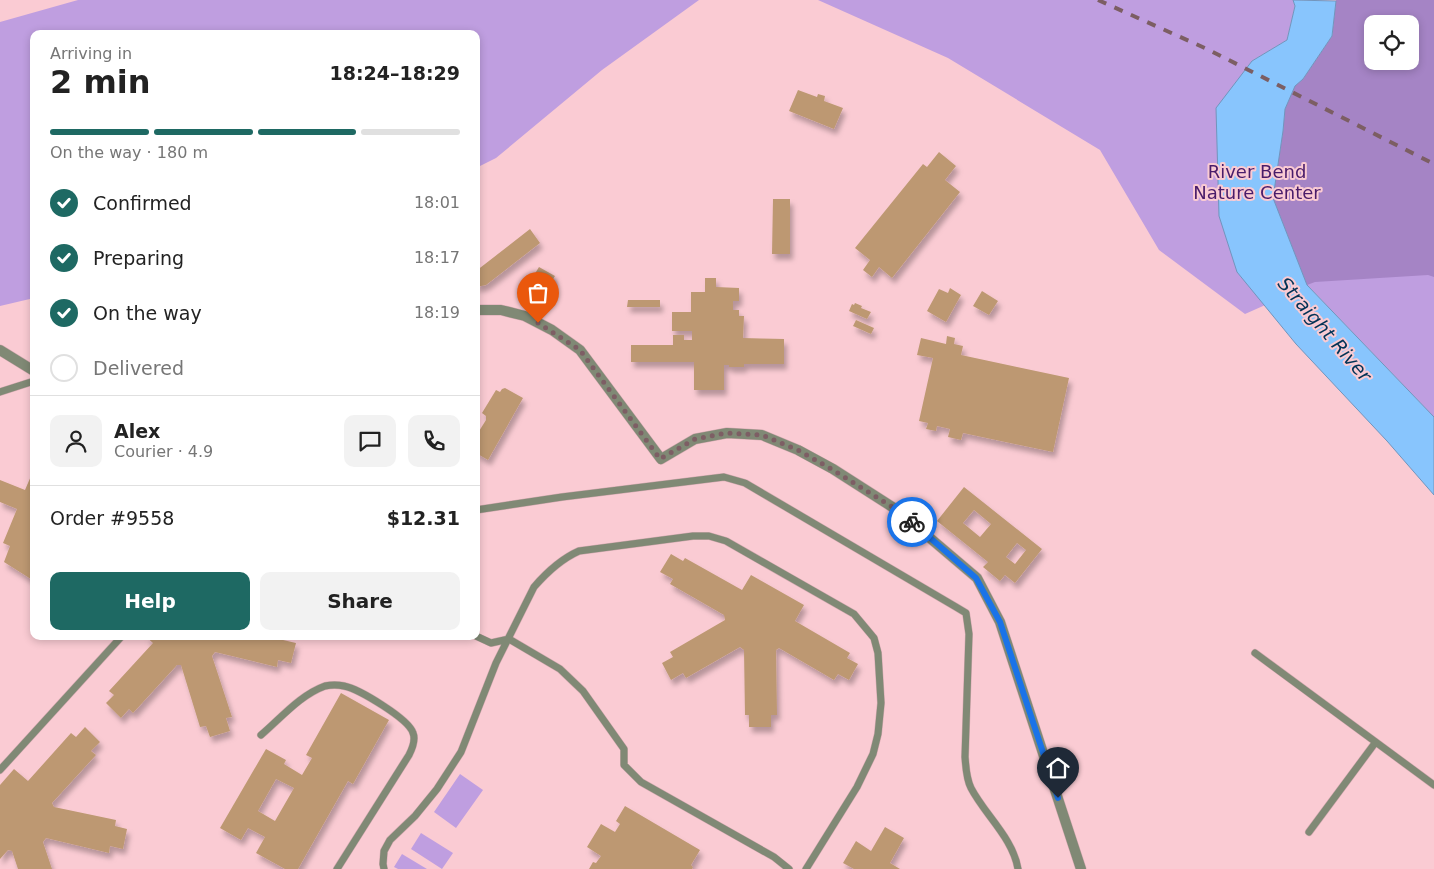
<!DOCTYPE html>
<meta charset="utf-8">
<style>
:root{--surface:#fff;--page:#f2f2f2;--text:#222;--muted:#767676;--line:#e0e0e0;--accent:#1e6963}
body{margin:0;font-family:"DejaVu Sans",sans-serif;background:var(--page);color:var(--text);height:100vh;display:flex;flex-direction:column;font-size:19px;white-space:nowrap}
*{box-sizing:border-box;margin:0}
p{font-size:16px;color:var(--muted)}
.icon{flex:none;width:28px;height:28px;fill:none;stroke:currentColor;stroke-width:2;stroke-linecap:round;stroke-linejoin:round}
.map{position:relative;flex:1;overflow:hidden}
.drawer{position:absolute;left:30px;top:30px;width:450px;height:610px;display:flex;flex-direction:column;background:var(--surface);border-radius:10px;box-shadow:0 2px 8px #0003}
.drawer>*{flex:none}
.tools{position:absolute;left:1364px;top:15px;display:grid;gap:10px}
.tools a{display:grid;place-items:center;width:55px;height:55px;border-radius:10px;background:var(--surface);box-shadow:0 2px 8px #0003;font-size:25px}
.pin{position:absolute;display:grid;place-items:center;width:42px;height:42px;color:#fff;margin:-51px -21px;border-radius:50% 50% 50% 0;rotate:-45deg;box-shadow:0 0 5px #0007}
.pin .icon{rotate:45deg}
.courier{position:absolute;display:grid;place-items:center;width:50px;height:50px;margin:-25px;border:4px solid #1a73e8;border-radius:50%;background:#fff;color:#222;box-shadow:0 1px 6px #0007}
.overview em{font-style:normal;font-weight:600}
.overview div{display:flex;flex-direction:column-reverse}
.overview{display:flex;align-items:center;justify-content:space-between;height:85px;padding:0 20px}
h1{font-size:32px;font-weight:600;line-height:38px}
.bar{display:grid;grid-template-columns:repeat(4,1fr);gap:8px 5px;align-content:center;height:60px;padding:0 20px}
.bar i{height:6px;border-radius:4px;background:var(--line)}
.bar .on{background:var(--accent)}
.bar p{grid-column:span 4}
.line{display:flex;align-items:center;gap:12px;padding:0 20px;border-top:1px solid var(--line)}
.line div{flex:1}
.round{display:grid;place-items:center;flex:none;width:52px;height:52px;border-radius:10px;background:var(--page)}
ol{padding:0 20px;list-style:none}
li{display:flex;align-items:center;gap:15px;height:55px}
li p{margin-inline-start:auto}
li .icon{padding:5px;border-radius:50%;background:var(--accent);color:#fff;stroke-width:4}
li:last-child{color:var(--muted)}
li i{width:28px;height:28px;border:2px solid var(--line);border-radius:50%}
.button{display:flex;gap:10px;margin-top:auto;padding:10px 20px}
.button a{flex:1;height:58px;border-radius:10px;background:var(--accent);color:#fff;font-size:20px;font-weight:600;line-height:58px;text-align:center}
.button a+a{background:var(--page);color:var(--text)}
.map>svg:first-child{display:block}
.green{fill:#bf9ee0}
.forest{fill:#a584c5;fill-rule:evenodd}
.water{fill:#88c5fd;stroke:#7195bd}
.building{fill:#bd9872;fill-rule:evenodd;filter:url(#shadow)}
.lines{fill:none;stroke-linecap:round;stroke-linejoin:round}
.service-casing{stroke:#d4aab1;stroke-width:8}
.minor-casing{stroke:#d4aab1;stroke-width:11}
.service{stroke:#808975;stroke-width:7}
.minor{stroke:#808975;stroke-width:10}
.rail{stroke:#7c5e63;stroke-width:4;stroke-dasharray:9 9;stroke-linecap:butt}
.done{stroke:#7d5e64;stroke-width:5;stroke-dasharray:0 9}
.route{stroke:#1a73e8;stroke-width:6}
.labels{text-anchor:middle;stroke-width:4;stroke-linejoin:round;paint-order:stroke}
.park-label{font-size:18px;fill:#491c6a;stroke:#facbd3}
.water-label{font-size:19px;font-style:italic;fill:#033356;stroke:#facbd3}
</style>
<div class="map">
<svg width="1434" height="869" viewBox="0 0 1434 869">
<defs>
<filter id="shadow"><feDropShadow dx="3" dy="5.5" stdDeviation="2.5" flood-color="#0004"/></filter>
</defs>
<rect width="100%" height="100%" fill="#facbd3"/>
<path class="green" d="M78 0H699L602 70 496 158 476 168V34H34V298L0 306V22Z
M818 0H1293L1295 6 1287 40 1252 61 1303 79 1434 137V417L1308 286 1245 314 1159 250 1100 150 948 58Z
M460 774 483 790 456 828 434 812Z
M421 833 453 853 442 869 411 849Z
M402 854 427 869H398L394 867Z"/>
<path class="forest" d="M1336 0H1434V277L1428 275 1315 282 1307 285 1273 198 1283 131 1285 109 1295 86 1303 79 1332 36ZM1372 24H1410V61H1372Z"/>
<path class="water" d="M1293 0 1336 1 1332 36 1303 79 1295 86 1285 109 1283 131 1273 198 1307 285 1434 417V495L1387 441 1296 344 1237 272 1219 216 1216 108 1252 61 1287 40 1295 6Z"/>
<path class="building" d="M798 90 817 97 818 94 825 96 824 101 843 108 834 129 789 111Z
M939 152 956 166 945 180 960 192 892 278 879 267 872 277 863 270 870 260 855 248 923 164 927 167Z
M773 199H790V254H772Z
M530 229 540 243 486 285 476 287V271Z
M539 267 555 276 541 300 525 290Z
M705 278H716V287L739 288V301H733V310H739V316H744L743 338 784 339V364H744V367H729V365H724V390H694V362H631V345H673V335H684V340H692V331H672V312H691V292H705Z
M950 288 961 295 946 322 927 311 939 289 948 293Z
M982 291 998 301 989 315 973 306Z
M628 300H660V307H627Z
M855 303 862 306 861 308 871 312 867 319 849 311 852 304 854 305Z
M856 320 874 328 871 334 853 326Z
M947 336 955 338 954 344 963 346 961 355 1069 378 1053 452 963 433 961 440 948 437 950 429 937 426 936 431 926 429 928 423 919 421 933 358 917 355 921 338 946 344Z
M505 388 523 398 488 460 476 453V436L486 420V416L482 413 496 390 500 392 502 389Z
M34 469V549L32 552 34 553V581L4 562 10 546 3 543 17 509 0 502V480L25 490Z
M964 487 1042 549 1015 583 1005 575 1000 581 983 567 988 562 937 521ZM974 510 991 524 980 537 963 523ZM1017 543 1026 550 1015 564 1006 557Z
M671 554 683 561 685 558 742 590 751 575 804 605 795 621 850 653 847 658 858 664 849 680 838 674 834 680 779 648 776 650 777 715H771V727H749V715H745L744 650 740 647 686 678 683 673 671 680 662 663 673 657 670 652 725 620 724 615 670 584 673 579 660 572Z
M145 636H284L283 640 296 643 291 663 278 660 277 667 215 652 212 656 232 717 226 718 230 731 210 737 206 726 200 727 181 665H177L133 713 129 709 121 718 106 703 114 695 109 691 153 643Z
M341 693 389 720 353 784 348 781 298 869H285L256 853 265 837 248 828 241 840 220 828 266 749 286 760 284 764 302 775 312 758 306 755ZM276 779 294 788 275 821 258 811Z
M85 727 100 742 91 751 96 755 52 803 54 807 116 820 115 826 127 829 123 849 110 846 109 853 46 838 43 842 52 869H18L12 851 8 850 0 859V785L14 769 28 781 71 733 76 737Z
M625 806 700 850 691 865 693 867 692 869H589L593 862 596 863 601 856 587 847 601 824 615 832 620 824 616 821Z
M885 827 904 838 890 863 900 869H854L843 863 856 841 871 851Z"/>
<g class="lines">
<g class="service-casing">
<path id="service" d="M0 392 34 381
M476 510 562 497 724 477 745 483 956 607 966 613 969 634 965 757C966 767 966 778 971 788 985 815 1013 838 1018 869
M476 636 491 643 509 639 560 669 583 691 624 749V765L641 782 774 857 789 869
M1255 653 1434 785
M261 735C281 718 300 695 325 686 330 685 339 685 344 686 359 689 409 719 413 733 416 740 412 749 409 755L337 869
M0 770 122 636
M1309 832 1375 743
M384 869 383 864 384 851 390 840 415 816 437 789 461 752 496 663 534 587C547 572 561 559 579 551L693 536H709L726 541 854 614 874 638 878 653 881 703 878 734 873 754 857 787 806 869"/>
</g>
<g class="minor-casing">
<path id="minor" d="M476 310H501L525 316 552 330 580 350 661 459 695 439 727 433 762 435 798 450 833 469 897 510 977 578 1000 622 1081 869
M0 350 34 371"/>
</g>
<use href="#service" class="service"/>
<use href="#minor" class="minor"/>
<path class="rail" d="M1098 0 1207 49 1434 164"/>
</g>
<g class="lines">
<path class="done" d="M538 323 580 350 660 459 695 439 727 433 762 435 798 450 833 470 897 510 912 522"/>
<path class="route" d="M912 522 976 578 1000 622 1058 798"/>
</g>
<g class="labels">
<g class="park-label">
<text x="1257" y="178">River Bend<tspan x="1257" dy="21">Nature Center</tspan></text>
</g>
<g class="water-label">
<text transform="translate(1325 329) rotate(49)" y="7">Straight River</text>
</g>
</g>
</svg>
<div class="tools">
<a><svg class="icon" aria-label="locate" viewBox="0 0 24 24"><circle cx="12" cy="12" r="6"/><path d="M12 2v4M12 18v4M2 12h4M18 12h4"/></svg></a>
</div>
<div class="pin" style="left:538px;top:323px;background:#ea580c"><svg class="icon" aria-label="bag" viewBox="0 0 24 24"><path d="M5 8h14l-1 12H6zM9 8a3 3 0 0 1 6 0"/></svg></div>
<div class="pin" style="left:1058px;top:798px;background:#1f2937"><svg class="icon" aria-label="home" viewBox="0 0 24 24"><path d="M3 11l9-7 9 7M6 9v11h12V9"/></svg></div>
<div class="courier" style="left:912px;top:522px"><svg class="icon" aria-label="bike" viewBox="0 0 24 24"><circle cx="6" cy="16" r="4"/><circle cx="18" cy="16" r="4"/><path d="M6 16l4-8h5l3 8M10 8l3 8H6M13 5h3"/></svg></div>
<section class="drawer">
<div class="overview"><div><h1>2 min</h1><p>Arriving in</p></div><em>18:24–18:29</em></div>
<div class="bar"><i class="on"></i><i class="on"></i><i class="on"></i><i></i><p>On the way · 180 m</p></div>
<ol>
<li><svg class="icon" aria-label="check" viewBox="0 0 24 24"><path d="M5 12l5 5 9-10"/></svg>Confirmed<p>18:01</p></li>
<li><svg class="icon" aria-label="check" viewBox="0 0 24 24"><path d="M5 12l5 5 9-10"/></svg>Preparing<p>18:17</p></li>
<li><svg class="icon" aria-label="check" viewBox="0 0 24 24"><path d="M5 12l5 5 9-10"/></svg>On the way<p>18:19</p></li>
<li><i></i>Delivered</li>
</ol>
<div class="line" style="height:90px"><a class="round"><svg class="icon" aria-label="person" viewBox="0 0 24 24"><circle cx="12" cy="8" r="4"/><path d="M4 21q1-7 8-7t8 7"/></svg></a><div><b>Alex</b><p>Courier · 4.9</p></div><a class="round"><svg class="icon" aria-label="chat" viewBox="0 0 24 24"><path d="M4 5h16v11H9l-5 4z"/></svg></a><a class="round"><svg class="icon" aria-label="phone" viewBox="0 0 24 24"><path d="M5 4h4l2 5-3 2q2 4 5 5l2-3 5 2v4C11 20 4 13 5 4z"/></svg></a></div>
<div class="line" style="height:65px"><div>Order #9558</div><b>$12.31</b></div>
<div class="button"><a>Help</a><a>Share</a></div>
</section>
</div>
